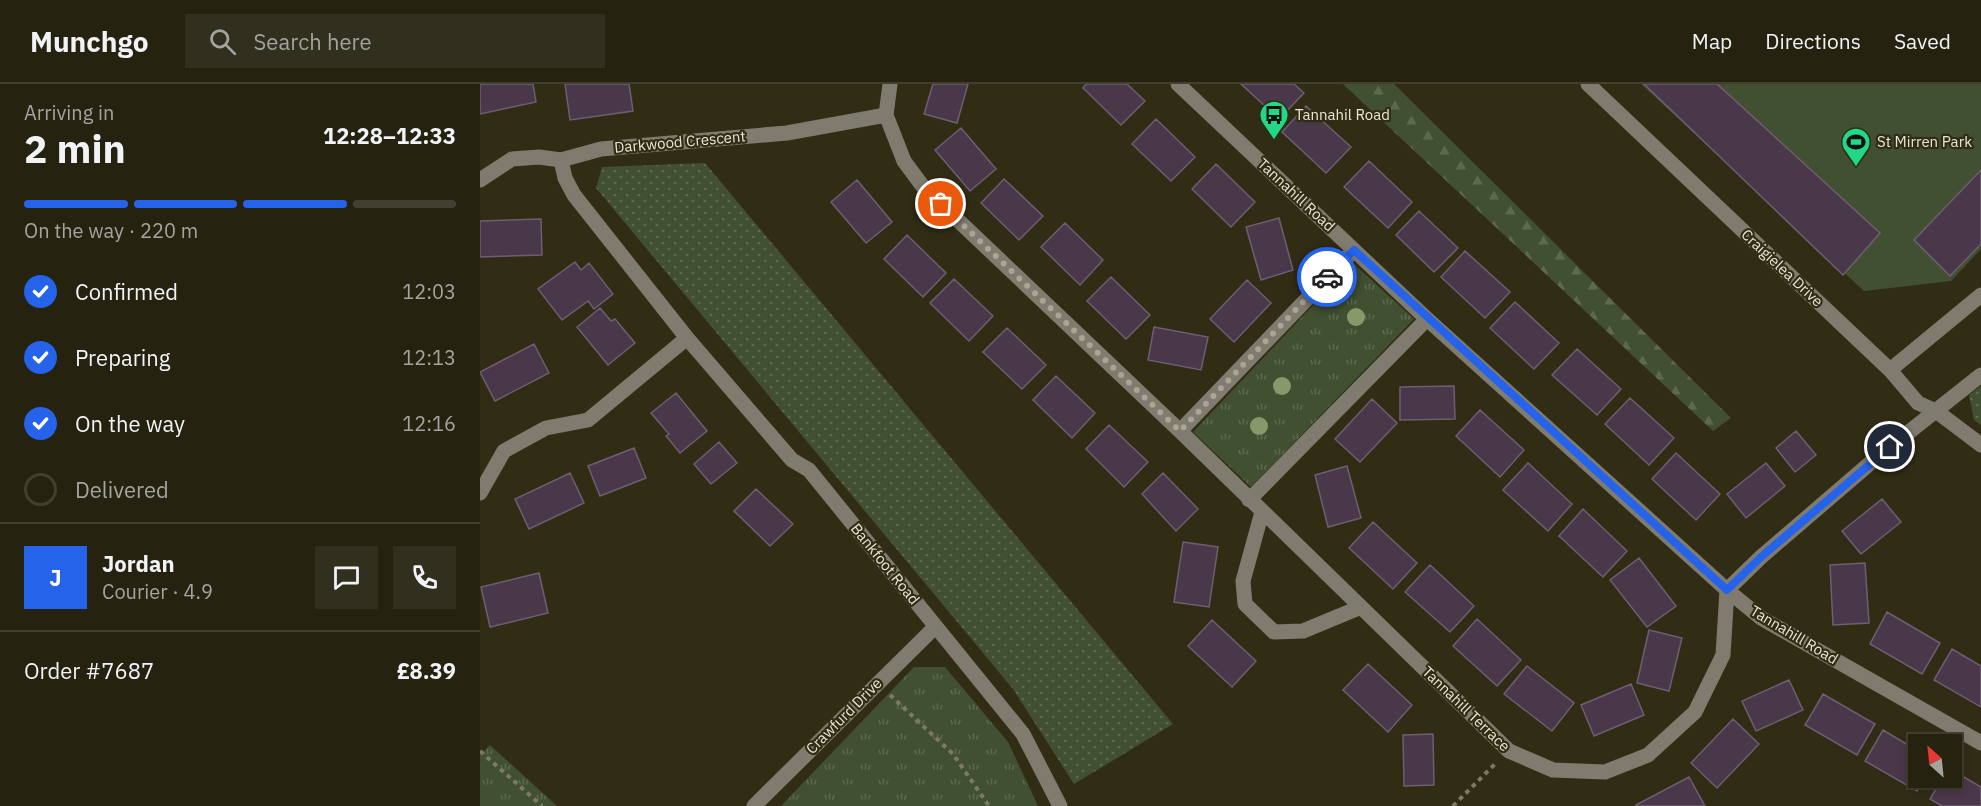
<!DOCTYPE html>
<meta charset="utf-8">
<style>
:root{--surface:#252210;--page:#312f1e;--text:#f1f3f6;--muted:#a3a49f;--line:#423f30;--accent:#2563eb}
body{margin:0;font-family:"IBM Plex Sans",sans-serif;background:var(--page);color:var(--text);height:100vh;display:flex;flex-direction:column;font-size:22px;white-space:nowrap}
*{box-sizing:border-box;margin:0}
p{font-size:20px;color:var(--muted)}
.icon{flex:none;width:33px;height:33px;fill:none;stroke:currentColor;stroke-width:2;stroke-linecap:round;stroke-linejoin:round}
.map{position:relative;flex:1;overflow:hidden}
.drawer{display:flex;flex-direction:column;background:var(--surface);width:480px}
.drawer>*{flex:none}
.needle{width:39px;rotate:333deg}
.tools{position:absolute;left:1428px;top:650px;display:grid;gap:12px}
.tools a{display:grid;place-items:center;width:54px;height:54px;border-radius:0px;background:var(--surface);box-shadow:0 3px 9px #0003,0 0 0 2px var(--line);font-size:30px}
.pin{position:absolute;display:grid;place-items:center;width:51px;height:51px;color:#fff;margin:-26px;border:3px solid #fff;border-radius:50%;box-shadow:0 2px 6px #0007}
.courier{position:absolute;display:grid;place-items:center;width:60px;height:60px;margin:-30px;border:4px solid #2563eb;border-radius:50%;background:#fff;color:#222;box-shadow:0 2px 8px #0007}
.head em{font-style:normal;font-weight:800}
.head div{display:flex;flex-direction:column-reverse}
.head{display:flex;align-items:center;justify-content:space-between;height:102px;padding:0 24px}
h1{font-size:39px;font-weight:800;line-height:45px}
.bar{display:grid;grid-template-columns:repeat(4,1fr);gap:9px 6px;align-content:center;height:72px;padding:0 24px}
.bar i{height:8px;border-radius:4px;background:var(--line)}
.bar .active{background:var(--accent)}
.bar p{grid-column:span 4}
.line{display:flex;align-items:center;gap:15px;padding:0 24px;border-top:2px solid var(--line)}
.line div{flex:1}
.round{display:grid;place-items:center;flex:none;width:63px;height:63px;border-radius:0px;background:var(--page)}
ol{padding:0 24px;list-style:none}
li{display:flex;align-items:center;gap:18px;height:66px}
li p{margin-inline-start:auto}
li .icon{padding:6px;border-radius:50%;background:var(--accent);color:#fff;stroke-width:4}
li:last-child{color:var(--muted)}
li i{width:33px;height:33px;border:3px solid var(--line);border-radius:50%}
header{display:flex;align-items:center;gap:36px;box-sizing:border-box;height:84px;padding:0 30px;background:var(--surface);border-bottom:2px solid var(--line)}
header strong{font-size:28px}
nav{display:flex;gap:33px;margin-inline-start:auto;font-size:21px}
.search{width:420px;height:54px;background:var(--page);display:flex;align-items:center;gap:15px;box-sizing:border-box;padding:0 21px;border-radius:0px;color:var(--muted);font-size:22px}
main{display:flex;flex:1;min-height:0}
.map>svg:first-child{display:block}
.grass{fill:url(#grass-dots)}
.forest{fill:url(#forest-firs)}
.park{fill:url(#park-tufts)}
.pitch{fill:#415031}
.building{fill:#49374a;stroke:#705d71;stroke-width:1.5}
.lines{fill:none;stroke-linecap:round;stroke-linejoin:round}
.path{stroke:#7d7965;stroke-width:4;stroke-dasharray:4.5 4.5;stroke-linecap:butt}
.minor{stroke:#807b6f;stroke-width:15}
.tree{fill:#88986b}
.done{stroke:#a9a593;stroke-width:6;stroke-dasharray:0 10.8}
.route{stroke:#2563eb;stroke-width:8}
.labels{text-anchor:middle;stroke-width:4.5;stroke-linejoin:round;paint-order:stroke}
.poi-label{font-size:15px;fill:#e9e6d7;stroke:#312d15;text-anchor:start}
.street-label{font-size:15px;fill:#e9e6d7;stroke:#312d15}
</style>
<header>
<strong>Munchgo</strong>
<div class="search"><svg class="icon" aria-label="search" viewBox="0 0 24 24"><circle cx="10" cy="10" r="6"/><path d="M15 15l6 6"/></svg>Search here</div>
<nav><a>Map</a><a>Directions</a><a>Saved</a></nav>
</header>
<main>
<section class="drawer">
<div class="head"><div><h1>2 min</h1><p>Arriving in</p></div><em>12:28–12:33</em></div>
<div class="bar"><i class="active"></i><i class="active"></i><i class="active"></i><i></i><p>On the way · 220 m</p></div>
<ol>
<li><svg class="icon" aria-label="check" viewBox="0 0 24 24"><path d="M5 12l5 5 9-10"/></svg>Confirmed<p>12:03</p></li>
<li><svg class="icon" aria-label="check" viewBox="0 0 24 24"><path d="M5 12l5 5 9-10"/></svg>Preparing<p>12:13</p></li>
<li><svg class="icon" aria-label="check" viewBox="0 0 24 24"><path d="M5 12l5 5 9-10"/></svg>On the way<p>12:16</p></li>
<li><i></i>Delivered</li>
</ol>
<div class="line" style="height:108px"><b class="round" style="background:var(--accent);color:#fff">J</b><div><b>Jordan</b><p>Courier · 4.9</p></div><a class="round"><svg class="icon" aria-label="chat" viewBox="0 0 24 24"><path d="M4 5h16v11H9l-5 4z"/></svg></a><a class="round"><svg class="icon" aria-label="phone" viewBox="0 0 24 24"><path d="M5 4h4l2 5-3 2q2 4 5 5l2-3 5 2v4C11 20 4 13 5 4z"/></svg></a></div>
<div class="line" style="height:78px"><div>Order #7687</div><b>£8.39</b></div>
</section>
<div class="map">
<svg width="1501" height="722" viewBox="0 0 1501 722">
<defs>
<pattern id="grass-dots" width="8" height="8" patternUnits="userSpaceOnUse" patternTransform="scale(1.5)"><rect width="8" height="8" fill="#415031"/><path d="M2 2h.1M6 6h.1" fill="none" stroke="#5c694e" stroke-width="1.8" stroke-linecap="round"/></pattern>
<pattern id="forest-firs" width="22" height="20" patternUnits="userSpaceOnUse" patternTransform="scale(1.5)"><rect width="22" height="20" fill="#415031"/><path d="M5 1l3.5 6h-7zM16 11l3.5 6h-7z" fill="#5c694e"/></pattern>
<pattern id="park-tufts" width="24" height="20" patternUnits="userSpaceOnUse" patternTransform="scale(1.5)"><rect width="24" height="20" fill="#415031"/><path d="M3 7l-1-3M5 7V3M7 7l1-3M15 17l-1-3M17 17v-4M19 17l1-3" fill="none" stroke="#5c694e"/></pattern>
</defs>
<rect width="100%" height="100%" fill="#312d15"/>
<path class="grass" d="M225 79 693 640 594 700 533 605 116 104 122 83Z
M1501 302V341L1494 336 1489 311Z"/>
<path class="forest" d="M863 0H914L1251 334 1233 347Z"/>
<path class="park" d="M873 179 934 235 771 403 713 348Z
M434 583H465L528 658 558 722H301Z
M10 661 77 722H0V671Z"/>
<path class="pitch" d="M1161 0H1501V165L1471 197 1384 207Z"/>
<path class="building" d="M0 0H53L56 18 0 30Z
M85 0H149L153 27 90 36Z
M453 0H488L477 39 444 30Z
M606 0H647L665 17 641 41 603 4Z
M761 0H814L824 9 799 35Z
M1164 0H1237L1400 149 1363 191Z
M826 22 871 63 846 89 802 48Z
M676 35 715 73 691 97 652 60Z
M481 44 516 85 490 107 455 66Z
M889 77 932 118 908 144 864 103Z
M736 80 775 118 751 143 712 105Z
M1501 86V160L1470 192 1434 156Z
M524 95 563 132 539 156 501 119Z
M377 96 412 138 386 159 351 118Z
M939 127 978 164 954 188 916 151Z
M799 134 813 186 781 196 766 143Z
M61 135 62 171 0 173V137Z
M585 139 623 176 600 201 561 163Z
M427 151 466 189 443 213 404 175Z
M985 167 1030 208 1005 234 961 193Z
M95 178 101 186 109 179 133 210 114 225 108 217 82 236 58 205Z
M631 193 670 231 646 255 607 217Z
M474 195 513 232 489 257 450 219Z
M767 196 791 219 754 258 730 235Z
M1035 218 1079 259 1054 285 1010 244Z
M120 224 131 237 135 235 155 259 128 281 97 243Z
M674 243 728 253 721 286 668 276Z
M527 244 566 281 542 305 503 268Z
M54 260 69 289 15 317 0 288Z
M1097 265 1141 305 1117 331 1072 291Z
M576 292 615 329 592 354 553 316Z
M974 302 975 335 920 336V303Z
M196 309 227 347 200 369 186 352 189 350 171 329Z
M1150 314 1194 354 1169 381 1125 340Z
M892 315 917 339 880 378 855 355Z
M1000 326 1044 366 1020 393 976 352Z
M629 341 668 378 644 403 606 365Z
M1316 347 1336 371 1315 388 1296 364Z
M239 358 257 379 231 400 214 380Z
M154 364 166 394 120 412 108 382Z
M1196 369 1240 410 1216 436 1172 395Z
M1048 379 1092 420 1068 447 1023 406Z
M1286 379 1305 402 1266 434 1247 410Z
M867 382 881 434 848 443 835 391Z
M90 389 104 419 49 445 35 415Z
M683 389 718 425 696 447 662 410Z
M276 405 313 440 290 462 254 427Z
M1402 415 1421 438 1381 470 1362 447Z
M1103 425 1147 467 1123 493 1079 452Z
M893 438 937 479 913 505 869 464Z
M703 458 738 463 729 523 694 518Z
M1159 474 1196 522 1167 543 1130 496Z
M1385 479 1389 539 1353 541 1350 481Z
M950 481 994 522 970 548 925 508Z
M59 489 68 529 10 543 1 503Z
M1407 528 1460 559 1442 590 1390 560Z
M997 535 1041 576 1017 602 973 562Z
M732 536 776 577 752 603 708 562Z
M1169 546 1202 554 1189 607 1157 599Z
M1472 565 1501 582V623L1454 596Z
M888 580 932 621 908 648 863 606Z
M1047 582 1094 619 1072 647 1024 610Z
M1309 596 1323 626 1276 647 1262 617Z
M1151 600 1164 631 1114 652 1101 621Z
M1343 610 1395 640 1377 671 1325 641Z
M1253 635 1279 660 1237 704 1211 679Z
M1403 646 1438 667V693H1445L1437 707 1385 677Z
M953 650 954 701 924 702 923 651Z
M1472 686 1501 703V722H1462L1450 715 1463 693H1472Z
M1209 693 1225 722H1157L1156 721Z"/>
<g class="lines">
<path class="path" d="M410 611 473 670 509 722
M0 667 62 722
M973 722 1015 680"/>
<path class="minor" d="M410 0 406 31 424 77 444 104 700 347 1029 667 1073 686 1125 688 1168 671 1215 628 1243 571 1247 506
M698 0 947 235 1247 506 1281 534 1501 659
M1108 0 1410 286 1438 319 1456 327 1501 361
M81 76 85 94 94 111 207 254 312 376 329 386 543 650 580 722
M0 96 32 75 59 73 81 76 121 65 307 49 406 31
M1410 286 1501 211
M700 347 874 166
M0 409 24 367 66 344 108 336 207 254
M769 416 947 235
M782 428 763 497 765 520 794 548 823 547 881 523
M1247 506 1281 473 1395 375 1501 291
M274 722 455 543"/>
</g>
<g class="tree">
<circle cx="876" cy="233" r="9"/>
<circle cx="802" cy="302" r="9"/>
<circle cx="779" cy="342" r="9"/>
</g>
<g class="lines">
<path class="done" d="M461 120 700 347 847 193"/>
<path class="route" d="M847 193 874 166 1247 506 1281 473 1410 363"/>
</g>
<defs>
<g id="bus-pin" transform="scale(1.5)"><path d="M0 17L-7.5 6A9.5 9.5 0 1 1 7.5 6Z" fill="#20d887" stroke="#312d15"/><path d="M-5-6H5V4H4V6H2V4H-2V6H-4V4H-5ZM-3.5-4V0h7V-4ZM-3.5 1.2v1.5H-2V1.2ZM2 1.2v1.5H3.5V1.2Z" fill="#111"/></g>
<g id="stadium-pin" transform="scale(1.5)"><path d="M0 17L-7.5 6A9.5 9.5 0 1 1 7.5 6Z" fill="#20d887" stroke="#312d15"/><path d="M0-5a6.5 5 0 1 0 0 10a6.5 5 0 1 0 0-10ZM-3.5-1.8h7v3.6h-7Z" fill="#111"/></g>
</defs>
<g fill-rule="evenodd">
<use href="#bus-pin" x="794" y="31"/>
<use href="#stadium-pin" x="1376" y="58"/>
</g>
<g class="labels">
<g class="poi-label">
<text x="815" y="36">Tannahil Road</text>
<text x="1397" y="63">St Mirren Park</text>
</g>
<g class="street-label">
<text transform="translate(200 58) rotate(-5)" y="5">Darkwood Crescent</text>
<text transform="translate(816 111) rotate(43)" y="5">Tannahill Road</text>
<text transform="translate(1302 184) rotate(43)" y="5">Craigielea Drive</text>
<text transform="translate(405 480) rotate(51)" y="5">Bankfoot Road</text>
<text transform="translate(1314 551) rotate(31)" y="5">Tannahill Road</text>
<text transform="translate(986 625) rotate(44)" y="5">Tannahill Terrace</text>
<text transform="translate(364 632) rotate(-45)" y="5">Crawfurd Drive</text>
</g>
</g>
</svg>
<div class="tools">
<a><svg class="needle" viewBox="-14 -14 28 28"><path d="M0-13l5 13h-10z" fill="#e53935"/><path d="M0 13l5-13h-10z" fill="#a3a49f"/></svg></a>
</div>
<div class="pin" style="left:461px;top:120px;background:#ea580c"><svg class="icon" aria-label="bag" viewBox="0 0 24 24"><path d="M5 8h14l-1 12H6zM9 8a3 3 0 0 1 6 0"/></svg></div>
<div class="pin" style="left:1410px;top:363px;background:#1f2937"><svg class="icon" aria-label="home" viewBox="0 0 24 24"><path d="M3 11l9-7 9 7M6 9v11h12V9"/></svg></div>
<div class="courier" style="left:847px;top:193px"><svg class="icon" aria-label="car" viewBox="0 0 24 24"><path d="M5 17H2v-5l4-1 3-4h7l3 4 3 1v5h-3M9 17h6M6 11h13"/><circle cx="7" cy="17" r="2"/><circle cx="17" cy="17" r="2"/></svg></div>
</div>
</main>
